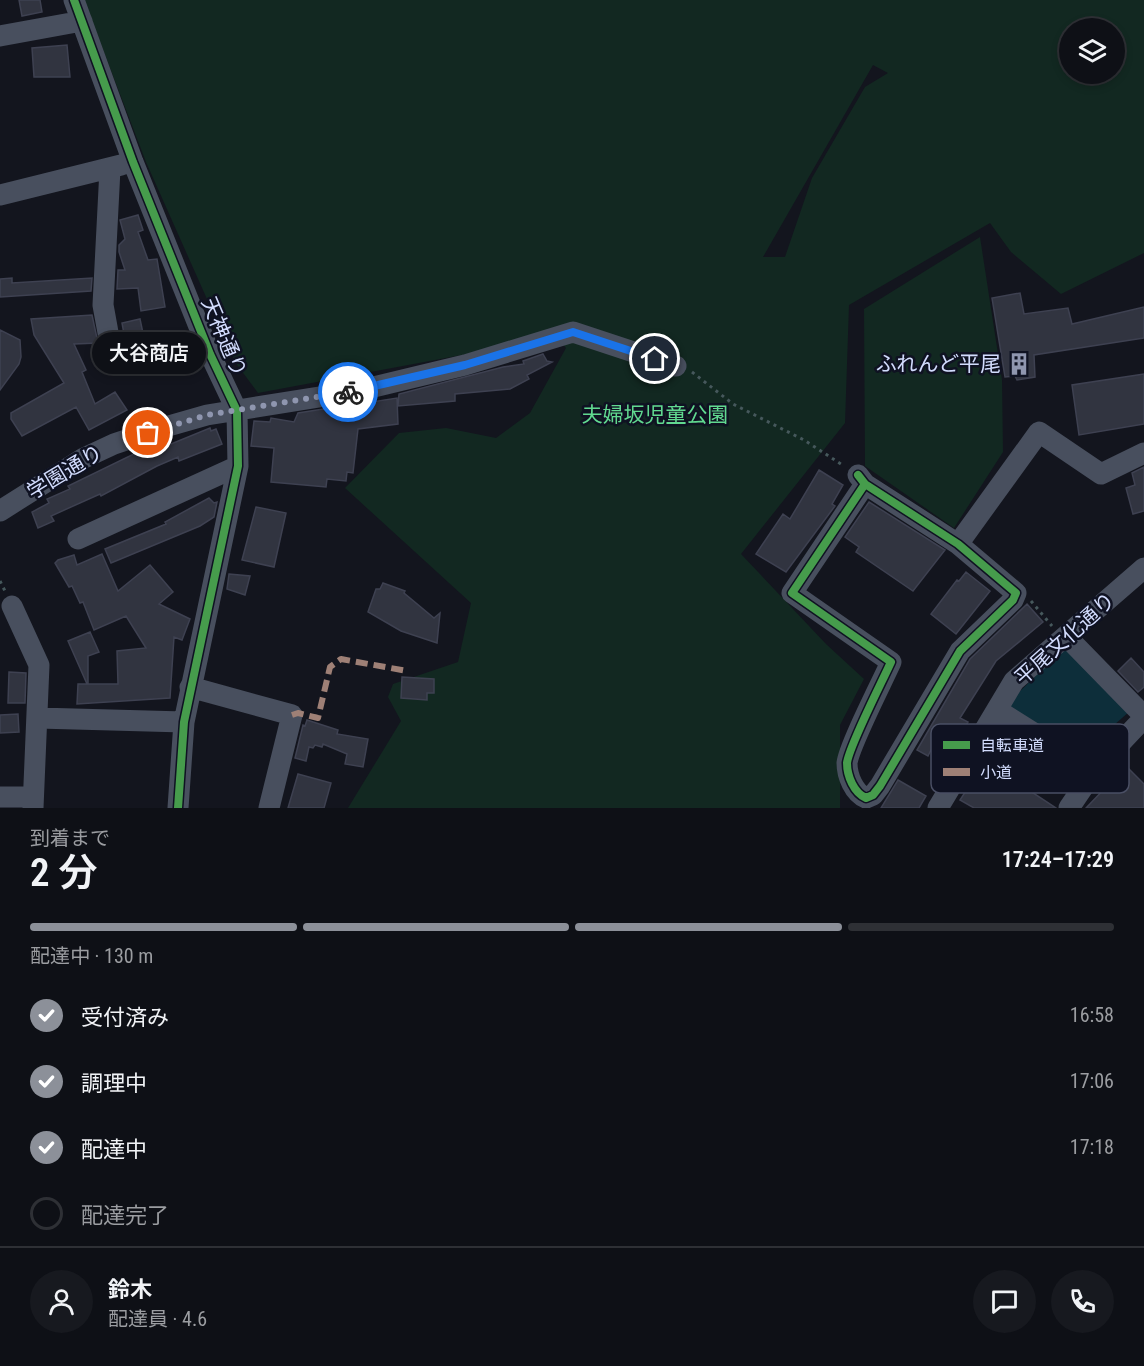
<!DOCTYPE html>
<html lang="ja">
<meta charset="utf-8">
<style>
:root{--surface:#0e1016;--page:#17191f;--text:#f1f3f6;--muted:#9b9da1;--line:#2e3035;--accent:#8c9099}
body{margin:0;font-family:"Roboto Condensed","Noto Sans JP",sans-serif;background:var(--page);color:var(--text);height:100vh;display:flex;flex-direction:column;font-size:22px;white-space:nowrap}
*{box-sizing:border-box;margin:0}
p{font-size:20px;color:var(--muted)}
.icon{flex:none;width:33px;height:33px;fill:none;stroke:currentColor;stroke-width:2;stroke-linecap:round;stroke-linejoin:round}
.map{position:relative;height:808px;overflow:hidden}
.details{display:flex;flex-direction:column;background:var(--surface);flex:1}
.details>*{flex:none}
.tools{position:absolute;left:1059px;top:18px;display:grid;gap:12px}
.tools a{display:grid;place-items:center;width:66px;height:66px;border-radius:50%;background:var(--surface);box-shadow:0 3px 9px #0003,0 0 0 2px var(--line);font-size:30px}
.pin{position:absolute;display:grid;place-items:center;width:51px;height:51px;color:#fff;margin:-26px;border:3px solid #fff;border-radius:50%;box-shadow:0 2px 6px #0007}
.courier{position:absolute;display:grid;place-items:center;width:60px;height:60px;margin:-30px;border:4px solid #1a73e8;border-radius:50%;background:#fff;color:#222;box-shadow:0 2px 8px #0007}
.bubble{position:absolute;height:42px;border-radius:21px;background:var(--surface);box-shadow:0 3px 9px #0003,0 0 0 2px var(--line);font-size:20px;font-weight:600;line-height:42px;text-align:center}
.overview em{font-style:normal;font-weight:600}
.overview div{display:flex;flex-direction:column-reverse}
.overview{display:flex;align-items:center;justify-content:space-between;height:102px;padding:0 30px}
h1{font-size:39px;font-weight:600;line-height:45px}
.bar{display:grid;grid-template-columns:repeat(4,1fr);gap:9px 6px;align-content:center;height:72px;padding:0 30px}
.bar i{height:8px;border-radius:4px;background:var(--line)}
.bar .on{background:var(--accent)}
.bar p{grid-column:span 4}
.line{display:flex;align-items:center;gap:15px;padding:0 30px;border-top:2px solid var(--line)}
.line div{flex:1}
.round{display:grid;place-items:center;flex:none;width:63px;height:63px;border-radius:32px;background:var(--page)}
ol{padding:0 30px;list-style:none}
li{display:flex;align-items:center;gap:18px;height:66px}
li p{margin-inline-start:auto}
li .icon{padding:6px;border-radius:50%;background:var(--accent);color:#fff;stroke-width:4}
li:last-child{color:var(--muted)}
li i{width:33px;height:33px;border:3px solid var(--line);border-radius:50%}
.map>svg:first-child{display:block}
.green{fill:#122821;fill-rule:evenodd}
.water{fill:#0d2e3a}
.building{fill:#313440;stroke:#3e4151;stroke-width:1.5}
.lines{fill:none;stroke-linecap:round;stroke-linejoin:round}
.path{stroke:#46585c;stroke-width:3;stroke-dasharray:3 4.5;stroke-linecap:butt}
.minor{stroke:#484f5e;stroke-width:21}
.quiet{stroke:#9e8076;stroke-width:6;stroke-dasharray:12 6;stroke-linecap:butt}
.cycleway-casing{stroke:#0f1222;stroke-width:11}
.cycleway{stroke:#469c4c;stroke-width:8}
.done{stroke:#8f96af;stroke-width:6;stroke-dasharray:0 10.8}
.route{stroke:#1a73e8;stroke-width:8}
.labels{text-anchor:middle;stroke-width:5;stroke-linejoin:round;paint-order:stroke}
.street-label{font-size:21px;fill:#d2dcfd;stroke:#0f1222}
.poi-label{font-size:21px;fill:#d2dcfd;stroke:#0f1222;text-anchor:end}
.park-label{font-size:21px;fill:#61d990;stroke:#0f1222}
.key{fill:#0f1222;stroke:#4a4f64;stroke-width:1.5}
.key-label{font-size:16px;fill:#d2dcfd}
</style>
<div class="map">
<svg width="1144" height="808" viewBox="0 0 1144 808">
<rect width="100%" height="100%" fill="#13151e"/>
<path class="green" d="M84 0H1144V253L1061 294 1011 252 990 223 849 305 845 423 741 554 826 644 864 679 840 725V808H348L401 721 388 697 393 684 458 662 471 603 345 488 399 433 446 428 496 438 530 413 566 348 558 337 258 393 235 362 146 162ZM1070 28H1114V74H1070ZM873 65 888 73 865 87 812 178 785 257H763Z
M980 237 1002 380 1003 452 954 528 865 466 864 309Z"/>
<path class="water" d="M1067 646 1130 711 1106 732 1088 758 1007 708 1015 696Z"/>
<path class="building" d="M19 0H40L42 12 22 16Z
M67 45 70 77H34L32 48Z
M138 215 143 230 138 232 148 260 157 259 165 307 141 311 138 288 117 289 118 270H125L119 252V245L125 239 120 220Z
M12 278V283L92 278 91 291 0 297V279Z
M1020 293 1024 314 1068 308 1072 324 1144 307V338L1034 355 1035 377 1017 380 1015 376 1005 377 992 298Z
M92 315 98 343 74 344 86 370 82 372 95 404 115 392 127 410 89 430 76 407 22 436 11 419V413L64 383 34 335 31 319Z
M140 319 148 357 129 361 122 323Z
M0 330 20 340 21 357 19 364 0 390Z
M543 354 547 361 552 362 527 375 529 379 510 389 455 394V401L398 406 399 394 503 367 524 364 523 361Z
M1144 374V424L1079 435 1072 385Z
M397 398 398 424 358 429 353 473 347 472 346 481 327 479 326 487 271 482 274 448 251 446 254 421 270 422 271 418 294 422 298 413 330 408 347 410 346 406Z
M210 428 211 431 216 429 222 444 179 461 178 457 157 466 101 496 100 494 51 516 54 521 38 528 32 512 49 503 47 499 70 489 68 486 144 449 145 452 169 440 171 444Z
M1144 467V511L1133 514 1126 488 1135 485 1132 473Z
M819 470 843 485 832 504 835 506 786 572 756 554 783 514 790 519Z
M209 498 214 503 217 502 214 517 200 526 111 563 105 549 166 524 165 522Z
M869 502 945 550 913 591 856 552 859 547 845 537Z
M256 507 286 513 274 567 242 560Z
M102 554 118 591 150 565 173 592 159 604 190 619 182 640 174 637 170 698 77 704 78 684H87L68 641 90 632 99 652 88 656V684H118L117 651 146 648 126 616 94 630 83 602 80 603 72 586 69 587 55 563 58 560 74 555 77 565Z
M966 572 990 591 956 634 931 614 957 580 959 581Z
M229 574 250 576 245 595 227 589Z
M383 583 405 591 404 593 434 618 440 613 437 643 401 631 368 612 376 589H380Z
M1027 604 1043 622 996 661 960 718 968 722 946 759 931 750 928 756 917 750 970 659Z
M1131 658 1144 672V687L1138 692 1118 671Z
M9 672 26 673 25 703H8Z
M402 677 434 679V693H427V700L401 698Z
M18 714 19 732 0 733V715Z
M307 720 338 730 337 734 368 739 363 767 345 764 347 754 323 744 322 747 315 745 313 748 309 747 306 761 295 758 303 725 305 726Z
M1020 740 1039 752 1018 783 1056 808H974L960 800 971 783 982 790 1007 751 1012 754Z
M1121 761 1144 784V808H1086L1109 784 1104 779Z
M298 774 331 783 324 808H288Z
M898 780 926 796 919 808H881Z"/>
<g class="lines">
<path class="path" d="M692 372 733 404 804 440 844 466
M0 581 5 591
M1031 601 1052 626"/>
<path class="minor" d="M74 0 133 162 210 354 237 411 238 466 184 722 178 808
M0 36 82 21
M0 195 121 165
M109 338 103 305 110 169
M858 475 865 484 958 544 1016 593 1013 600 960 651 880 786 873 795 866 798C854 793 847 776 847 763 849 746 882 682 891 662L792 593 865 484
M0 511 84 458 114 444 165 427 207 415 357 391 465 365 573 332 676 366
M78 539 238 466
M958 544 1039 432 1101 474 1144 453
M12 606 39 665 33 808
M1066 636 1144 716
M190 687 292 715 269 808
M997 710 1094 771
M38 718 184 722
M0 797H33
M938 808 1014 681 1144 568
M1069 808 1094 771 1144 718"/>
<path class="quiet" d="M292 715 298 713 318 718 330 667 341 659 407 671"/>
<g class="cycleway-casing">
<path id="cycleway" d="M74 0 133 162 210 354 237 411 238 466 184 722 178 808
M858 475 865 484 958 544 1016 593 1013 600 960 651 880 786 873 795 866 798C854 793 847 776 847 763 849 746 882 682 891 662L792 593 865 484"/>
</g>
<use href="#cycleway" class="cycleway"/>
</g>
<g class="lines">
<path class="done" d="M148 433 207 415 348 392"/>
<path class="route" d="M348 392 465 365 573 332 655 359"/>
</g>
<defs>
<g id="building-bare" transform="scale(1.8)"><path d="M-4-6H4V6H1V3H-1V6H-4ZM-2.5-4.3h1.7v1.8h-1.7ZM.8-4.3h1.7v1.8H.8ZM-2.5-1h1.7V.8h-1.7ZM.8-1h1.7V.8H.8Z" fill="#8f96af" stroke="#0f1222" stroke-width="2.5" paint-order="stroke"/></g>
</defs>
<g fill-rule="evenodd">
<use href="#building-bare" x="1019" y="364"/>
</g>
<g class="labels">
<g class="street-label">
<text transform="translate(224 337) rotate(67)" y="7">天神通り</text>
<text transform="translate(65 472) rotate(-31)" y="7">学園通り</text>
<text transform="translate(1065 639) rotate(-42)" y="7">平尾文化通り</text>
</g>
<g class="poi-label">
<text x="1001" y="371">ふれんど平尾</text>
</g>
<g class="park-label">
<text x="655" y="422">夫婦坂児童公園</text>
</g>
</g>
<rect x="931" y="724" width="198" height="69" rx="9" class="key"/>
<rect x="943" y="741" width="27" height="8" fill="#469c4c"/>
<rect x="943" y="768" width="27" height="8" fill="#9e8076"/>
<g class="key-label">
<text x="980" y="751">自転車道</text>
<text x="980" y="778">小道</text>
</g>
</svg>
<div class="tools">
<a><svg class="icon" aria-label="layers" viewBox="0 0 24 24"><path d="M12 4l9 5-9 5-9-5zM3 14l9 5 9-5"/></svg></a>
</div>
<div class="pin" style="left:148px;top:433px;background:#ea580c"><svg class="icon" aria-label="bag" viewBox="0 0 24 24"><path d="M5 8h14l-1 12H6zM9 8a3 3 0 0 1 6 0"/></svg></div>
<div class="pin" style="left:655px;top:359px;background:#1f2937"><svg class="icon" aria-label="home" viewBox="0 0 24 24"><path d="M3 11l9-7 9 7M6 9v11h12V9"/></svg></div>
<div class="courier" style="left:348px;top:392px"><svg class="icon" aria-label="bike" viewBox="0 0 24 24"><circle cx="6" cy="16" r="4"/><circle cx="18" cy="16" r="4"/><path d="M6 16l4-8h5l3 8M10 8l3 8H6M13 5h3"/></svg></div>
<div class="bubble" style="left:92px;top:332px;width:114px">大谷商店</div>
</div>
<section class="details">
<div class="overview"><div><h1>2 分</h1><p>到着まで</p></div><em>17:24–17:29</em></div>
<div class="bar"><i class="on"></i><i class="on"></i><i class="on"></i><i></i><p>配達中 · 130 m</p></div>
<ol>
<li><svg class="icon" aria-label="check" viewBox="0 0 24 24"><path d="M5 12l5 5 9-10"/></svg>受付済み<p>16:58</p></li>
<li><svg class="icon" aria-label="check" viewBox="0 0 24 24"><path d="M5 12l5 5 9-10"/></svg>調理中<p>17:06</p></li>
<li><svg class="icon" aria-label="check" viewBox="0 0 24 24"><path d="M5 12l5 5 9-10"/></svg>配達中<p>17:18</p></li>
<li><i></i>配達完了</li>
</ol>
<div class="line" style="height:108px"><a class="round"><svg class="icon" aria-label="person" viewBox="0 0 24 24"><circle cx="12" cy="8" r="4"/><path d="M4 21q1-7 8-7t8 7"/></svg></a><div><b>鈴木</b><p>配達員 · 4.6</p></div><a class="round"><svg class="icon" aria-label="chat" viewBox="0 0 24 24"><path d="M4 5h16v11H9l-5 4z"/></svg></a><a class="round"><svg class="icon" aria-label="phone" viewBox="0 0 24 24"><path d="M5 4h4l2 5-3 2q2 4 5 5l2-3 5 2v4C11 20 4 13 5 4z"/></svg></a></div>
</section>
